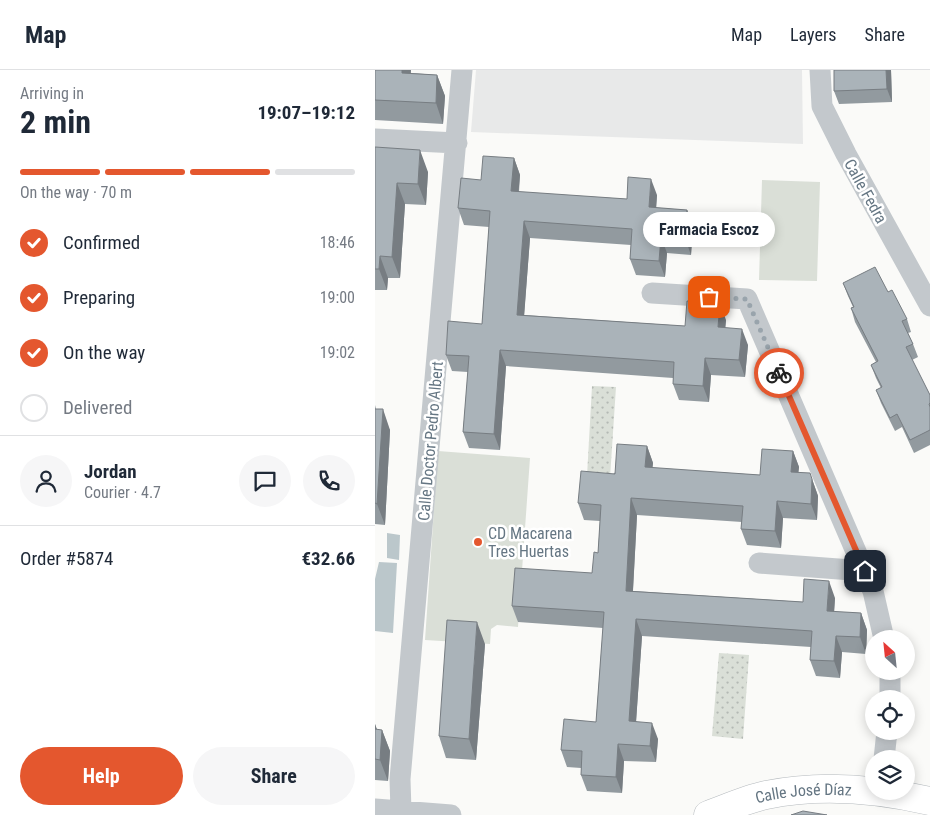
<!DOCTYPE html>
<meta charset="utf-8">
<style>
:root{--surface:#fff;--page:#f6f6f7;--text:#1f2937;--muted:#747a83;--line:#e0e1e3;--accent:#e4572e}
body{margin:0;font-family:"Roboto Condensed",sans-serif;background:var(--page);color:var(--text);height:100vh;display:flex;flex-direction:column;font-size:19px;white-space:nowrap}
*{box-sizing:border-box;margin:0}
p{font-size:16px;color:var(--muted)}
.icon{flex:none;width:28px;height:28px;fill:none;stroke:currentColor;stroke-width:2;stroke-linecap:round;stroke-linejoin:round}
.map{position:relative;flex:1;overflow:hidden}
.details{display:flex;flex-direction:column;background:var(--surface);width:375px}
.details>*{flex:none}
.needle{width:32px;rotate:333deg}
.buttons{position:absolute;left:490px;top:560px;display:grid;gap:10px}
.buttons a{display:grid;place-items:center;width:50px;height:50px;border-radius:50%;background:var(--surface);box-shadow:0 2px 12px #0003;font-size:25px}
.pin{position:absolute;display:grid;place-items:center;width:42px;height:42px;color:#fff;margin:-21px;border-radius:10px;box-shadow:0 2px 8px #0006}
.courier{position:absolute;display:grid;place-items:center;width:50px;height:50px;margin:-25px;border:4px solid #e4572e;border-radius:50%;background:#fff;color:#222;box-shadow:0 1px 6px #0007}
.bubble{position:absolute;height:35px;border-radius:18px;background:var(--surface);box-shadow:0 2px 12px #0003;font-size:16px;font-weight:700;line-height:35px;text-align:center}
.summary em{font-style:normal;font-weight:700}
.summary div{display:flex;flex-direction:column-reverse}
.summary{display:flex;align-items:center;justify-content:space-between;height:85px;padding:0 20px}
h1{font-size:32px;font-weight:700;line-height:38px}
.bar{display:grid;grid-template-columns:repeat(4,1fr);gap:8px 5px;align-content:center;height:60px;padding:0 20px}
.bar i{height:6px;border-radius:4px;background:var(--line)}
.bar .on{background:var(--accent)}
.bar p{grid-column:span 4}
.line{display:flex;align-items:center;gap:12px;padding:0 20px;border-top:1px solid var(--line)}
.line div{flex:1}
.round{display:grid;place-items:center;flex:none;width:52px;height:52px;border-radius:26px;background:var(--page)}
ol{padding:0 20px;list-style:none}
li{display:flex;align-items:center;gap:15px;height:55px}
li p{margin-inline-start:auto}
li .icon{padding:5px;border-radius:50%;background:var(--accent);color:#fff;stroke-width:4}
li:last-child{color:var(--muted)}
li i{width:28px;height:28px;border:2px solid var(--line);border-radius:50%}
.cta{display:flex;gap:10px;margin-top:auto;padding:10px 20px}
.cta a{flex:1;height:58px;border-radius:30px;background:var(--accent);color:#fff;font-size:20px;font-weight:700;line-height:58px;text-align:center}
.cta a+a{background:var(--page);color:var(--text)}
header{display:flex;align-items:center;gap:30px;box-sizing:border-box;height:70px;padding:0 25px;background:var(--surface);border-bottom:1px solid var(--line)}
header strong{font-size:24px}
nav{display:flex;gap:28px;margin-inline-start:auto;font-size:18px}
main{display:flex;flex:1;min-height:0}
.map>svg:first-child{display:block}
.built{fill:#e8e9e9}
.grass{fill:#dadfd7}
.park{fill:url(#park-dots)}
.water{fill:#bbc7cb}
.lines{fill:none;stroke-linecap:round;stroke-linejoin:round}
.primary-casing{stroke:#b5babe;stroke-width:29}
.minor{stroke:#c3c8cc;stroke-width:21}
.primary{stroke:#fff;stroke-width:28}
.wall{fill:#929a9f}
.shaded-wall{fill:#777d82}
.building{fill:#aab3b9;stroke:#777d82}
.done{stroke:#99a4ac;stroke-width:5;stroke-dasharray:0 9}
.route{stroke:#e4572e;stroke-width:6}
.poi-dot{fill:#e4572e;stroke:#fff;stroke-width:2}
.labels{text-anchor:middle;stroke-width:5;stroke-linejoin:round;paint-order:stroke}
.street-label{font-size:16px;fill:#657683;stroke:#fff}
.poi-label{font-size:16px;fill:#657683;stroke:#fff;text-anchor:start}
</style>
<header>
<strong>Map</strong>
<nav><a>Map</a><a>Layers</a><a>Share</a></nav>
</header>
<main>
<section class="details">
<div class="summary"><div><h1>2 min</h1><p>Arriving in</p></div><em>19:07–19:12</em></div>
<div class="bar"><i class="on"></i><i class="on"></i><i class="on"></i><i></i><p>On the way · 70 m</p></div>
<ol>
<li><svg class="icon" aria-label="check" viewBox="0 0 24 24"><path d="M5 12l5 5 9-10"/></svg>Confirmed<p>18:46</p></li>
<li><svg class="icon" aria-label="check" viewBox="0 0 24 24"><path d="M5 12l5 5 9-10"/></svg>Preparing<p>19:00</p></li>
<li><svg class="icon" aria-label="check" viewBox="0 0 24 24"><path d="M5 12l5 5 9-10"/></svg>On the way<p>19:02</p></li>
<li><i></i>Delivered</li>
</ol>
<div class="line" style="height:90px"><a class="round"><svg class="icon" aria-label="person" viewBox="0 0 24 24"><circle cx="12" cy="8" r="4"/><path d="M4 21q1-7 8-7t8 7"/></svg></a><div><b>Jordan</b><p>Courier · 4.7</p></div><a class="round"><svg class="icon" aria-label="chat" viewBox="0 0 24 24"><path d="M4 5h16v11H9l-5 4z"/></svg></a><a class="round"><svg class="icon" aria-label="phone" viewBox="0 0 24 24"><path d="M5 4h4l2 5-3 2q2 4 5 5l2-3 5 2v4C11 20 4 13 5 4z"/></svg></a></div>
<div class="line" style="height:65px"><div>Order #5874</div><b>€32.66</b></div>
<div class="cta"><a>Help</a><a>Share</a></div>
</section>
<div class="map">
<svg width="555" height="745" viewBox="0 0 555 745">
<defs>
<pattern id="park-dots" width="8" height="8" patternUnits="userSpaceOnUse" patternTransform="scale(1.25)"><rect width="8" height="8" fill="#dadfd7"/><path d="M2 2h.1M6 6h.1" fill="none" stroke="#b4b9b4" stroke-width="1.8" stroke-linecap="round"/></pattern>
</defs>
<rect width="100%" height="100%" fill="#fafaf8"/>
<path class="built" d="M101 0H427L428 74 96 62Z"/>
<path class="grass" d="M387 110 445 112 442 211 384 210Z
M63 381 155 388 143 557 122 555 116 559 115 574 50 570Z"/>
<path class="park" d="M217 316 241 317 235 408 212 406Z
M344 583 374 585 368 669 337 666Z"/>
<path class="water" d="M12 463 25 465 24 490 12 488Z
M4 492 22 493 18 563 0 561V509Z"/>
<g class="lines">
<g class="primary-casing">
<g id="primary">
<path id="s1" d="M333 745C352 738 372 729 391 725 444 714 503 719 555 731"/>
</g>
</g>
<path class="minor" d="M445 0 447 36 471 84 555 236
M0 69 82 73
M277 223 372 229 498 521 509 569
M384 493 490 501
M515 601V629
M509 689 512 661
M0 739 76 745
M26 741 25 709 87 0"/>
<use href="#primary" class="primary"/>
</g>
<path class="wall" d="M0 0 62 5 70 26 68 54 0 50Z
M459 0H516L517 32 464 34 459 21Z
M0 77 53 102 51 135 30 134 25 208H13L12 220H0Z
M139 88 145 105 144 122 252 129 282 125 281 138 312 140 318 156 316 185 292 183 290 207 261 205 255 189 256 175 155 168 149 245 310 256 351 250 350 258 373 275 370 307 336 305 334 332 304 330 298 314V308L131 296 125 380 94 378 88 362 93 302 77 301 71 285 107 254 114 157 89 155 83 138 106 110Z
M468 213 513 222 532 249 536 262 533 263 538 274 543 287 537 290 555 325V375L539 383 527 357 520 361 506 333 501 320 506 318 501 308 496 295 501 292 480 252 476 238 478 237 473 226Z
M0 335 1 339 15 360 10 455 0 454Z
M272 376 278 393 277 398 385 405 418 381 424 397 423 402 437 409 443 426 442 450 408 448 406 478 372 475 366 459 367 452 262 445 258 521 428 532 460 528 459 542 486 543 492 560 491 584 467 582 465 608 441 606 435 590 436 577 267 566 261 651 283 669 281 692 249 691 247 723 212 721 206 705V698L192 697 186 680 221 652 228 558 143 552 137 536 217 503 223 483 225 451 209 450 203 433Z
M110 574 101 690 71 688 64 666Z
M0 654 2 660H7L15 681 13 711 0 710Z"/>
<path class="shaded-wall" d="M27 0H36L35 24 27 3Z
M511 0H516L517 32 512 19Z
M62 5 70 26 68 54 61 33Z
M45 80 53 102 51 135 43 114Z
M139 88 145 105 142 138 136 121Z
M276 109 282 125 280 154 274 137Z
M22 113 30 134 25 208 17 187Z
M312 140 318 156 316 185 310 168Z
M149 151 155 168 148 261 142 245Z
M286 167 292 183 290 207 284 191Z
M5 186 13 208 12 220 4 199Z
M345 233 351 250 349 274 343 257Z
M367 259 373 275 370 307 364 290Z
M125 280 131 296 125 380 119 364Z
M330 288 336 305 334 332 328 316Z
M8 339 15 360 10 455 2 434Z
M272 376 278 393 276 414 270 397Z
M418 381 424 397 422 419 416 402Z
M437 409 443 426 442 450 436 434Z
M256 428 262 445 257 537 251 521Z
M402 431 408 448 406 478 400 461Z
M454 511 460 528 458 558 452 541Z
M486 543 492 560 491 584 485 567Z
M261 549 267 566 260 667 254 651Z
M102 552 110 574 101 690 94 669Z
M461 566 467 582 465 608 459 591Z
M277 653 283 669 281 692 275 676Z
M0 654 6 671 7 660 15 681 13 711 5 690 0 660Z
M243 674 249 691 247 723 241 707Z"/>
<path class="building" d="M0 0H27V3L62 5 61 33 0 30Z
M459 0H511L512 19 459 21Z
M0 77 45 80 43 114 22 113 17 187 5 186 4 199H0Z
M108 86 139 88 136 121 252 129 253 107 276 109 274 137 312 140 310 168 286 167 284 191 255 189 257 159 149 151 142 245 310 256 312 231 345 233 343 257 367 259 364 290 330 288 328 316 298 314 299 292 125 280 119 364 88 362 94 286 71 285 73 251 107 254 115 141 83 138 86 108 106 110Z
M500 197 513 222 517 220 532 249 527 251 538 274 531 277 555 325V333L554 334 555 337V360L535 370 522 344 515 348 501 320 507 317 496 295 503 291 476 238 479 237 468 213Z
M0 339H8L2 434 0 433Z
M242 374 272 376 270 397 385 405 387 379 418 381 416 402 435 403 437 409 436 434 402 431 400 461 366 459 368 436 256 428 251 521 428 532 429 509 454 511 452 541 486 543 485 567 461 566 459 591 435 590 437 561 261 549 254 651 277 653 275 676 243 674 241 707 206 705 207 681 186 680 189 649 221 652 229 542 137 536 140 498 217 503 219 482 223 483 226 435 203 433 206 401 240 404Z
M72 550 102 552 94 669 64 666Z
M0 659 7 660 5 690 0 689Z
M428 741 452 745H416Z"/>
<g class="lines">
<path class="done" d="M334 227 372 229 404 303"/>
<path class="route" d="M404 303 490 501"/>
</g>
<circle class="poi-dot" cx="103" cy="472" r="5"/>
<g class="labels">
<g class="street-label">
<text transform="translate(491 121) rotate(61)" y="6">Calle Fedra</text>
<text transform="translate(55 371) rotate(-85)" y="6">Calle Doctor Pedro Albert</text>
<text dy="6" stroke="none"><textPath href="#s1" startOffset="99">Calle José Díaz</textPath></text>
</g>
<g class="poi-label">
<text x="113" y="469">CD Macarena<tspan x="113" dy="18">Tres Huertas</tspan></text>
</g>
</g>
</svg>
<div class="buttons">
<a><svg class="needle" viewBox="-14 -14 28 28"><path d="M0-13l5 13h-10z" fill="#e53935"/><path d="M0 13l5-13h-10z" fill="#747a83"/></svg></a>
<a><svg class="icon" aria-label="locate" viewBox="0 0 24 24"><circle cx="12" cy="12" r="6"/><path d="M12 2v4M12 18v4M2 12h4M18 12h4"/></svg></a>
<a><svg class="icon" aria-label="layers" viewBox="0 0 24 24"><path d="M12 4l9 5-9 5-9-5zM3 14l9 5 9-5"/></svg></a>
</div>
<div class="pin" style="left:334px;top:227px;background:#ea580c"><svg class="icon" aria-label="bag" viewBox="0 0 24 24"><path d="M5 8h14l-1 12H6zM9 8a3 3 0 0 1 6 0"/></svg></div>
<div class="pin" style="left:490px;top:501px;background:#1f2937"><svg class="icon" aria-label="home" viewBox="0 0 24 24"><path d="M3 11l9-7 9 7M6 9v11h12V9"/></svg></div>
<div class="courier" style="left:404px;top:303px"><svg class="icon" aria-label="bike" viewBox="0 0 24 24"><circle cx="6" cy="16" r="4"/><circle cx="18" cy="16" r="4"/><path d="M6 16l4-8h5l3 8M10 8l3 8H6M13 5h3"/></svg></div>
<div class="bubble" style="left:268px;top:142px;width:132px">Farmacia Escoz</div>
</div>
</main>
